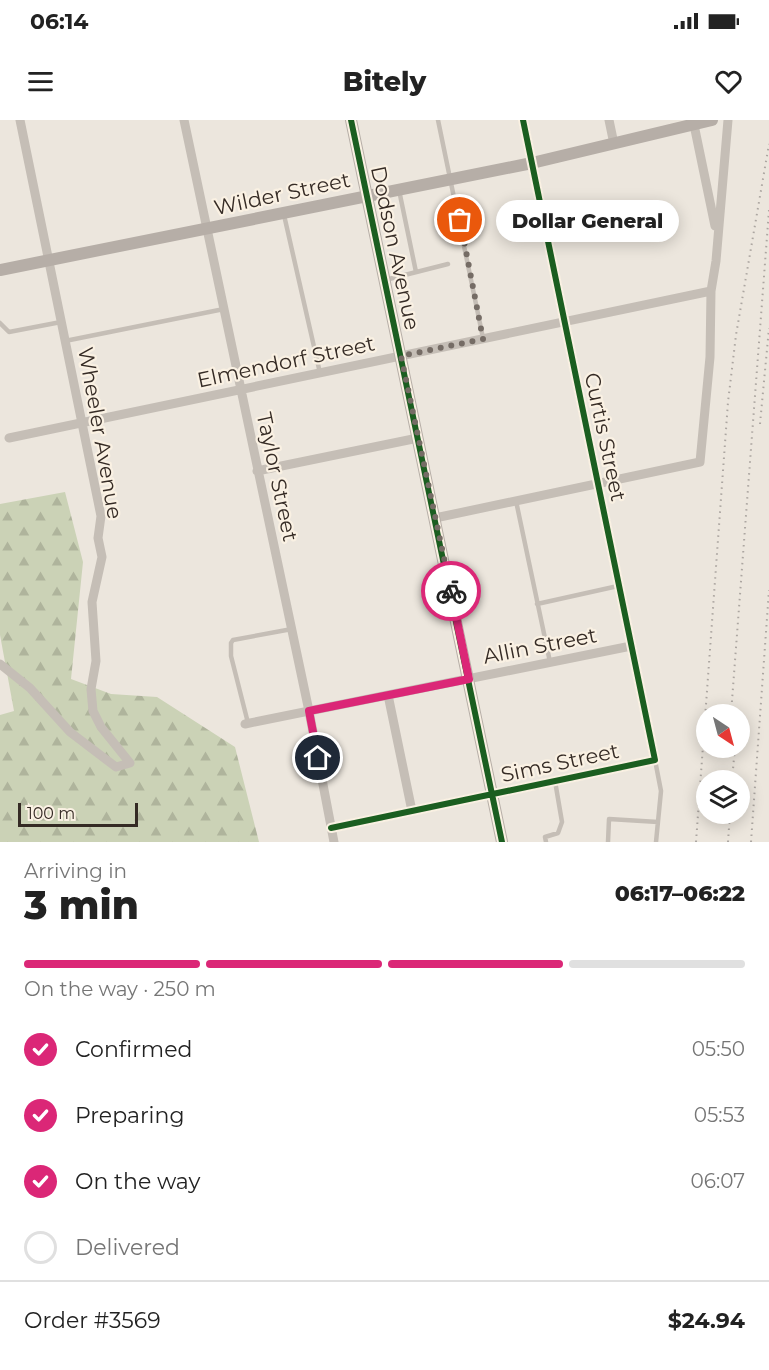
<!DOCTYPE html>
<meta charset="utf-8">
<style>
:root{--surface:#fff;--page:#f2f2f2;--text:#222;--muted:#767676;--line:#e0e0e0;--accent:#db2777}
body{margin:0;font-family:Montserrat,sans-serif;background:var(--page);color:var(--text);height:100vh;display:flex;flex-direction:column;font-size:22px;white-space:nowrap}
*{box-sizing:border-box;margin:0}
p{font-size:20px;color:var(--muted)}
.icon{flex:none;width:33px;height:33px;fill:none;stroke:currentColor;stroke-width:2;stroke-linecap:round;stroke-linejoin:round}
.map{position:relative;height:722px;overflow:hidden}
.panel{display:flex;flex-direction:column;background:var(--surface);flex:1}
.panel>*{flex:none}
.needle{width:39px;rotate:144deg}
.fabs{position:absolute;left:696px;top:584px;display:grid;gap:12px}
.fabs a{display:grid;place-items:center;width:54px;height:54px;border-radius:50%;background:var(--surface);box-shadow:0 3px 15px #0003;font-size:30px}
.scale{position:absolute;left:18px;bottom:15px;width:120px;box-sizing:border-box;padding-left:6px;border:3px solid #352b25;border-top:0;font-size:16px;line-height:21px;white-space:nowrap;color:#352b25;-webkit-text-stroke:4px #faf1e3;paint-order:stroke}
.pin{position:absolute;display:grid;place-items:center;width:51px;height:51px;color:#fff;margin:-26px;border:3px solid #fff;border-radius:50%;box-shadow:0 2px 6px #0007}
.courier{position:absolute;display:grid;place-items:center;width:60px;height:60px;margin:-30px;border:4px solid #db2777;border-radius:50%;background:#fff;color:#222;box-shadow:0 2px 8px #0007}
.bubble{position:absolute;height:42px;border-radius:21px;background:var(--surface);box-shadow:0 3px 15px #0003;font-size:20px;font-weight:800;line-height:42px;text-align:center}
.headline em{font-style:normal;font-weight:800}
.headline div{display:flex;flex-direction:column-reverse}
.headline{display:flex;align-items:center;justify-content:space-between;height:102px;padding:0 24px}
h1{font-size:39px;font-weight:800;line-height:45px}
.bar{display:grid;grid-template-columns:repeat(4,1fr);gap:9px 6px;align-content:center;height:72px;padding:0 24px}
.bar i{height:8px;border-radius:4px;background:var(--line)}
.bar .on{background:var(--accent)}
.bar p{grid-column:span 4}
.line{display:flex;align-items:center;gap:15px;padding:0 24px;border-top:2px solid var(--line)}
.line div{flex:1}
ol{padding:0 24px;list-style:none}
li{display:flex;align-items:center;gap:18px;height:66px}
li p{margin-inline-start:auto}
li .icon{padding:6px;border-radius:50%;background:var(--accent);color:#fff;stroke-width:4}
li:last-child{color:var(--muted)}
li i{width:33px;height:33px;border:3px solid var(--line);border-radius:50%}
.status{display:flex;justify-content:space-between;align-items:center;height:42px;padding:0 30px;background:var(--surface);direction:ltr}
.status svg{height:16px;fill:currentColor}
header{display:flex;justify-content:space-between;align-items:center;height:78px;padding:0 24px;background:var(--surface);font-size:27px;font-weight:800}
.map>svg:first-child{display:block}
.forest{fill:url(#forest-firs)}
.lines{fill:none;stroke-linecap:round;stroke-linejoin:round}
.lane{stroke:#c5beb6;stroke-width:4.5}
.street{stroke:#c5beb6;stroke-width:9}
.secondary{stroke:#b6aea7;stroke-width:12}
.rail{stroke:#aca6a1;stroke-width:2;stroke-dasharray:1.5 4.5;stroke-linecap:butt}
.cycleway-casing{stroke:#faf1e3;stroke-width:10}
.cycleway{stroke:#1b5e20;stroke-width:6}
.done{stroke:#756c65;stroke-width:6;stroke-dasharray:0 10.8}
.route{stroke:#db2777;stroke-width:8}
.labels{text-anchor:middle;stroke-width:4.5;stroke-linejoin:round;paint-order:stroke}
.street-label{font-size:21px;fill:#352b25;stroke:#faf1e3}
</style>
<div class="status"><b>06:14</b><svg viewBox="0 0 49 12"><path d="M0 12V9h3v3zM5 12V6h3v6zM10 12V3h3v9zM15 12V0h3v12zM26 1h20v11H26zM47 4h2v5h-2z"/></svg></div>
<header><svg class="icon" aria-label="menu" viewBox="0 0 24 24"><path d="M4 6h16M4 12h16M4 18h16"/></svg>Bitely<svg class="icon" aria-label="heart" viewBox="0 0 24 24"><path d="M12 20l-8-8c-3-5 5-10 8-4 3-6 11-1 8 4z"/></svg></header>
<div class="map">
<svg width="769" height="722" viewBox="0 0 769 722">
<defs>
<pattern id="forest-firs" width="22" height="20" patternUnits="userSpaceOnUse" patternTransform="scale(1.5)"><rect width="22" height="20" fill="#cbd2b6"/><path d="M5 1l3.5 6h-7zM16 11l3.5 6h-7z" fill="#afb49c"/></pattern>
</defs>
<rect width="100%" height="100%" fill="#ece6dd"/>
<path class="forest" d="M65 372 83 442 71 559 111 574 157 577 235 627 259 722H0V595L14 591 0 515V384Z"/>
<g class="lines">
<path class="lane" d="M438 0 483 218
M399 70 416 152
M284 95 320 253
M385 160 448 144
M0 203 9 212 61 202
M65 221 224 189
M516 381 550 542
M537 484 618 466
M248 603 231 536V523L233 520 292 509
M655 640 661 671 656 722
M546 722 545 717 558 713 562 702 555 661
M608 722 609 699 658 702"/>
<path class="street" d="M184 0 309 591 334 722
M609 0 614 24
M693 0 715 106
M9 318 711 171
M257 351 418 318
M435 398 700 342 710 237 711 171 716 141 728 0
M0 544 30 568 70 612 116 647 130 643 101 607 93 591 91 569 96 541 92 482 102 437 98 418 101 396 20 0
M388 575 412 691
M245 604 631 526
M331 708 655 640 523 0"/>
<path class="secondary" d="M351 0 502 722
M0 150 532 43 712 0"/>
<path class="rail" d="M760 304 769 208
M731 594 769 90
M732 660 735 627
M696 722 728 282 736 215 769 24
M728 722 730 693
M751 722 769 470"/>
<g class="cycleway-casing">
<path id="cycleway" d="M351 0 502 722
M331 708 655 640 523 0"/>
</g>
<use href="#cycleway" class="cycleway"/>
</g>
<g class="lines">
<path class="done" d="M451 471 401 236 483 219 460 100"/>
<path class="route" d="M318 638 309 591 469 559 451 471"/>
</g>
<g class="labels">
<g class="street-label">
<text transform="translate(282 74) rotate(-12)" y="7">Wilder Street</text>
<text transform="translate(395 128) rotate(78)" y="7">Dodson Avenue</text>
<text transform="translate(286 242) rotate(-12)" y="7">Elmendorf Street</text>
<text transform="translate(100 313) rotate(80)" y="7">Wheeler Avenue</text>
<text transform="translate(605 317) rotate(78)" y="7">Curtis Street</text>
<text transform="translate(277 357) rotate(78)" y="7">Taylor Street</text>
<text transform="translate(540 526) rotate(-11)" y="7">Allin Street</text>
<text transform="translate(560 643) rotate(-12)" y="7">Sims Street</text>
</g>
</g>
</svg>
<div class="fabs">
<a><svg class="needle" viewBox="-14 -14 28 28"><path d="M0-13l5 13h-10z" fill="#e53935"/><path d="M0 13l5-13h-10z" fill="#767676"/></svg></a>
<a><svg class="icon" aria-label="layers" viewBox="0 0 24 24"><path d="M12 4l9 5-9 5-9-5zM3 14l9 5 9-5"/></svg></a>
</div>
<div class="scale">100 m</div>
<div class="pin" style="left:460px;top:100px;background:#ea580c"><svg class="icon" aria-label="bag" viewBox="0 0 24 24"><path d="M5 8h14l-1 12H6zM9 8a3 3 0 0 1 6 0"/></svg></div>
<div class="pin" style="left:318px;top:638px;background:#1f2937"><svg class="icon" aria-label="home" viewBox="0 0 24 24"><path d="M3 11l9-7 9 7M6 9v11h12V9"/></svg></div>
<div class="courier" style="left:451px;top:471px"><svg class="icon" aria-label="bike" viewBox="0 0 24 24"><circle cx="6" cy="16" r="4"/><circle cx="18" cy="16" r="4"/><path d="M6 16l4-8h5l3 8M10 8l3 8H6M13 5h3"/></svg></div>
<div class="bubble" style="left:496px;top:80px;width:183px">Dollar General</div>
</div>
<section class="panel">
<div class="headline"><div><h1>3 min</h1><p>Arriving in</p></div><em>06:17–06:22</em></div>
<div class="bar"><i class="on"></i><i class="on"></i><i class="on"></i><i></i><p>On the way · 250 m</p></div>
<ol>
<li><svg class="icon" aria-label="check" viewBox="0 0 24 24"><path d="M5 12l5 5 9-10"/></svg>Confirmed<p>05:50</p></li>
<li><svg class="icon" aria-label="check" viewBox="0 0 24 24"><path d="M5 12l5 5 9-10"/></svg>Preparing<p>05:53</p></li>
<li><svg class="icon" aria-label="check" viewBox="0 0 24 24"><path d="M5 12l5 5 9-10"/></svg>On the way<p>06:07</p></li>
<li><i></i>Delivered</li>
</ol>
<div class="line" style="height:78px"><div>Order #3569</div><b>$24.94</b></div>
</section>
